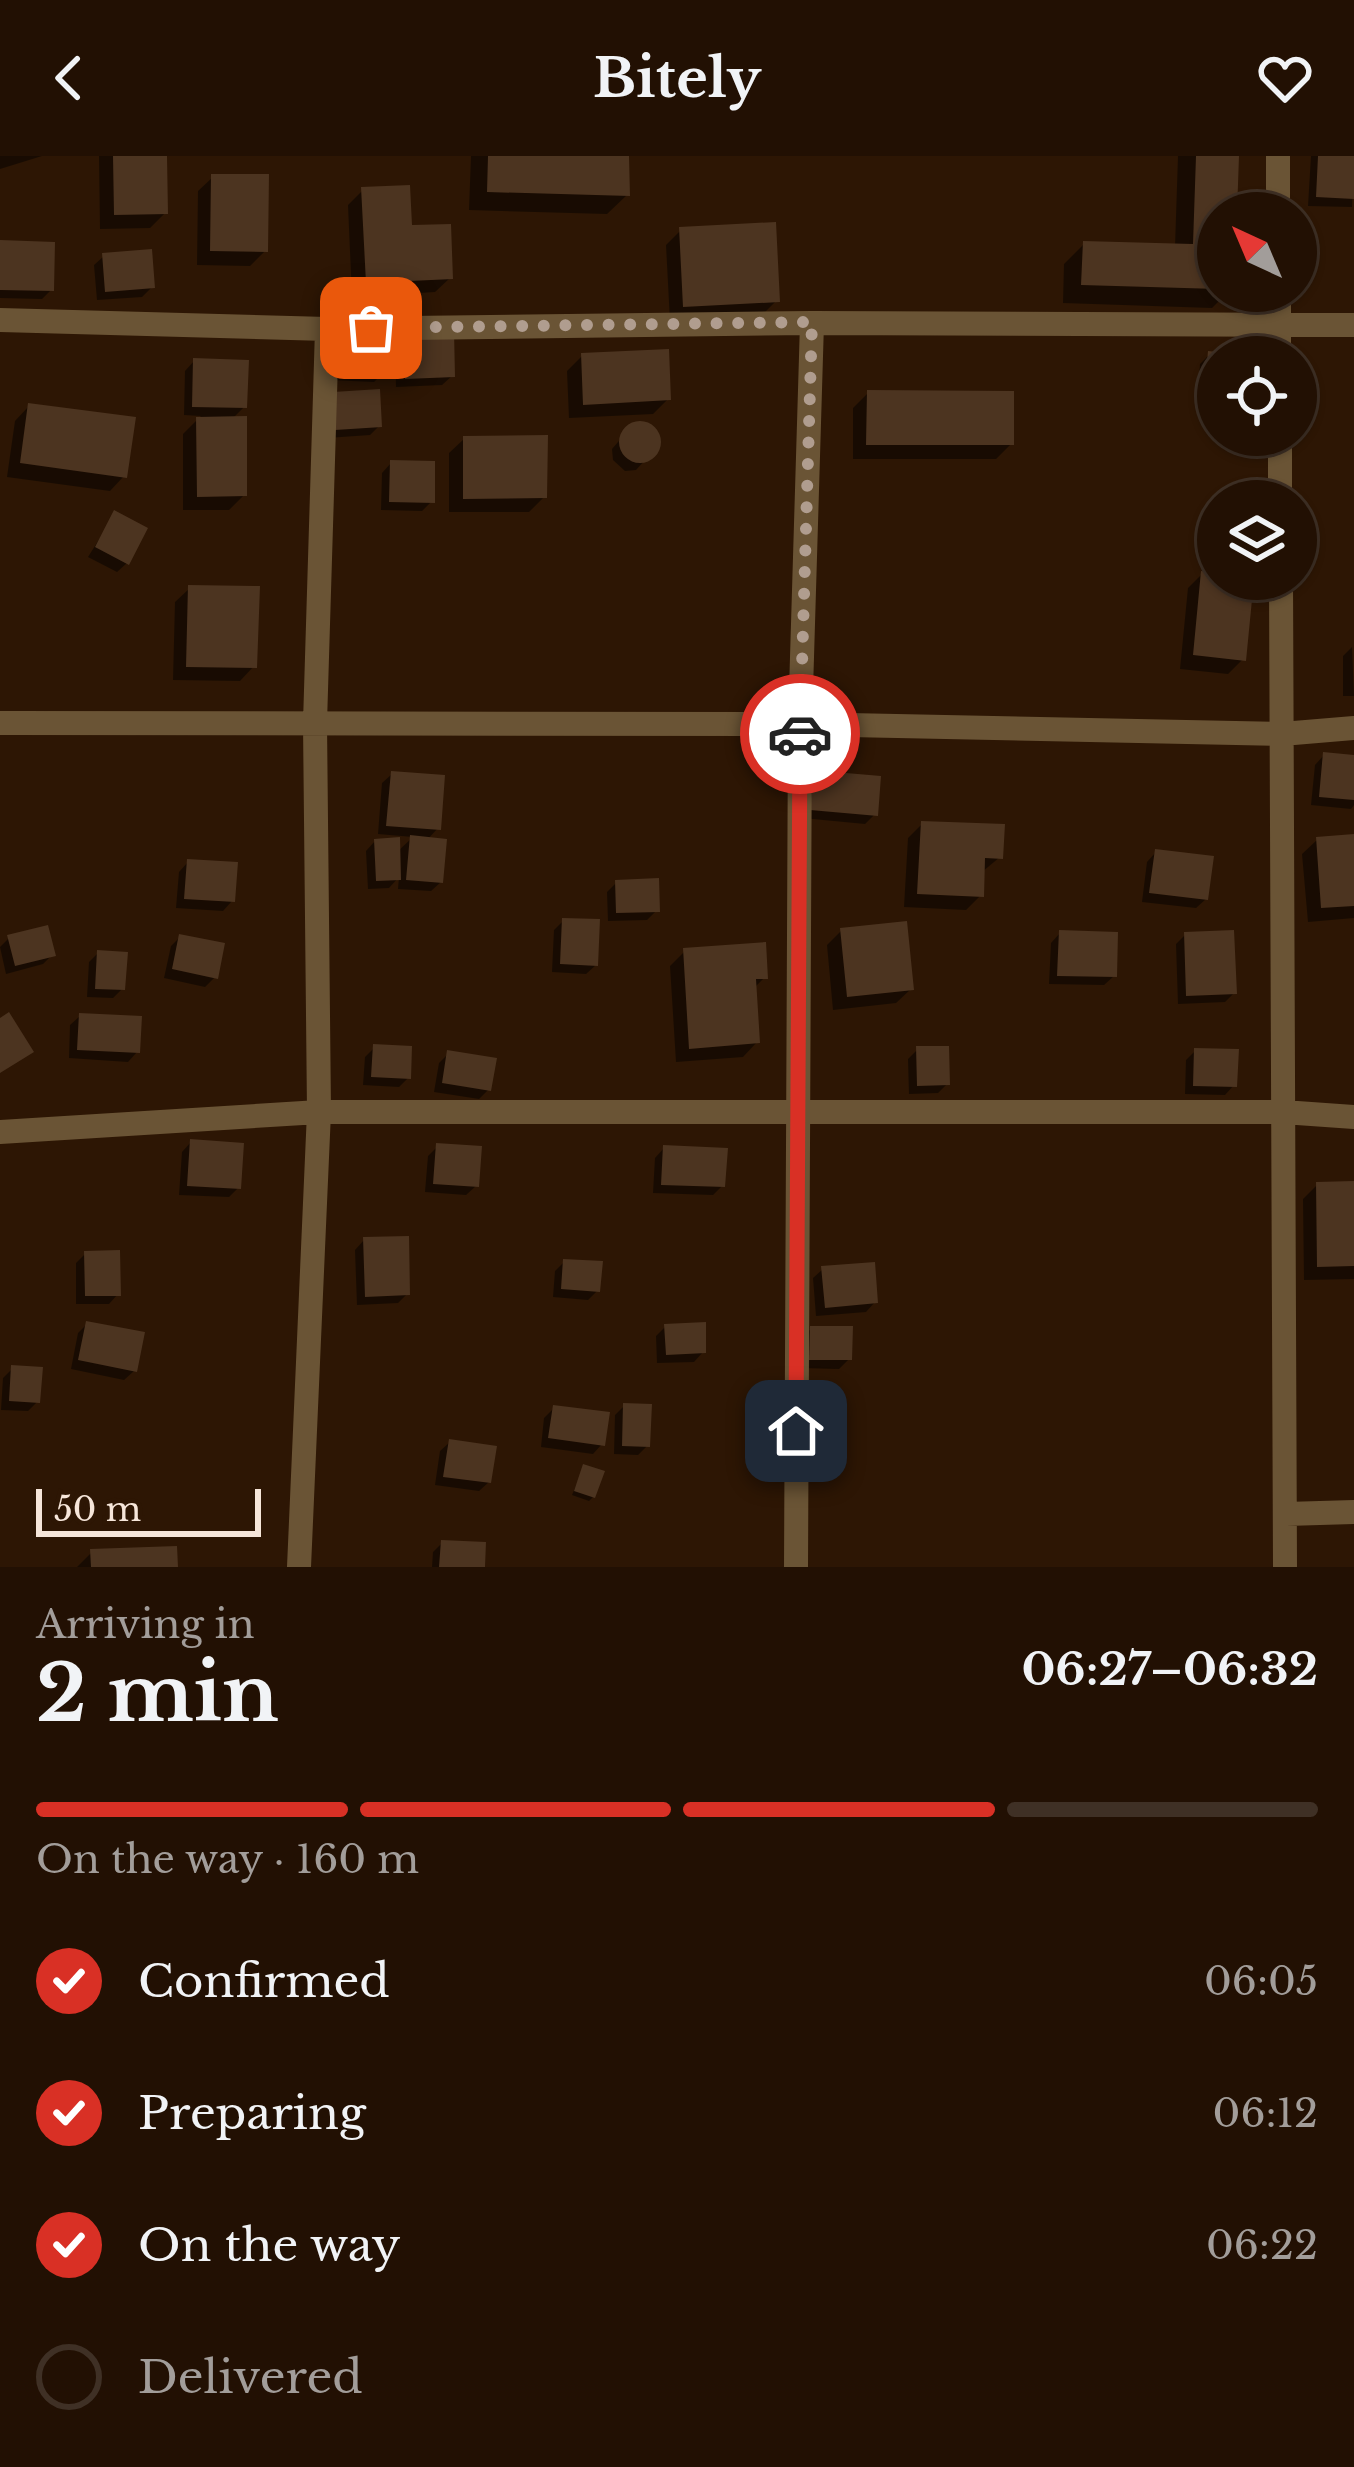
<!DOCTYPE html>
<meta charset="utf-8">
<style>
:root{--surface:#221003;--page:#2e1e12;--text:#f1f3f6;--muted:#a29d9a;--line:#3f3025;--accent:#d93025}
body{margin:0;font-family:"Libre Baskerville",serif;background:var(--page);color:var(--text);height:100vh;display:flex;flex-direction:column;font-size:45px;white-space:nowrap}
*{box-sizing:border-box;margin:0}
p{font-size:39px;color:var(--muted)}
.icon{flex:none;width:66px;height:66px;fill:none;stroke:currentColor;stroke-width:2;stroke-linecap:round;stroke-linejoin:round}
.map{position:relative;height:1411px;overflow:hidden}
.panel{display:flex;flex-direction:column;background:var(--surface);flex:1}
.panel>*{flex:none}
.needle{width:78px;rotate:316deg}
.fabs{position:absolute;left:1197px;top:36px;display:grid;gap:24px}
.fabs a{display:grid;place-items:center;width:120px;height:120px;border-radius:50%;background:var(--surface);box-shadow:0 3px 9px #0004,0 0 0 3px var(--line);font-size:60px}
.scale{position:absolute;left:36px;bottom:30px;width:225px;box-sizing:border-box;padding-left:12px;border:6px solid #f6e6da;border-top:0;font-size:33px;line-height:42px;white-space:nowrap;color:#f6e6da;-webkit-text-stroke:9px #2d1604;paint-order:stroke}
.pin{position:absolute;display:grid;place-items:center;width:102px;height:102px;color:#fff;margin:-51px;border-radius:24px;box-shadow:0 6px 18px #0006}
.courier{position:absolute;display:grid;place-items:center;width:120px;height:120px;margin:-60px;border:9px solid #d93025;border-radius:50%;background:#fff;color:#222;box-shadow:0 3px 15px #0007}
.headline em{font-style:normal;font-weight:700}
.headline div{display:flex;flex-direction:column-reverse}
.headline{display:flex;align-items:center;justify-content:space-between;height:204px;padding:0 36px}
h1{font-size:78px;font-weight:700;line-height:90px}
.bar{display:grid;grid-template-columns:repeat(4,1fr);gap:18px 12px;align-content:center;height:144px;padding:0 36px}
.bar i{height:15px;border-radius:9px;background:var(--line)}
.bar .selected{background:var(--accent)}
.bar p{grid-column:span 4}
ol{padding:0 36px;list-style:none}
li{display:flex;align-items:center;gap:36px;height:132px}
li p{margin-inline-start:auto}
li .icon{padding:12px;border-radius:50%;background:var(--accent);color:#fff;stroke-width:4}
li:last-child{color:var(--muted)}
li i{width:66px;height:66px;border:6px solid var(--line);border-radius:50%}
header{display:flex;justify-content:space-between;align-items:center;height:156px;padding:0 36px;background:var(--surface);font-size:54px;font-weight:700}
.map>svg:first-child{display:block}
.shadow{fill:#0007}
.building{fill:#4c3420}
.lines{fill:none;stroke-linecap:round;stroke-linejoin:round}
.street{stroke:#6a5435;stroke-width:24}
.done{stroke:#b09d8f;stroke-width:12;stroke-dasharray:0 21.6}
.route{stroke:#d93025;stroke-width:15}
</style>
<header><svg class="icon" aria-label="back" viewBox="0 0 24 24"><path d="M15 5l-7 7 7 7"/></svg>Bitely<svg class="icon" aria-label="heart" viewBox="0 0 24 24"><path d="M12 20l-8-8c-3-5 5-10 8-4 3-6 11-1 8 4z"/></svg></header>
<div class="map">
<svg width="1354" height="1411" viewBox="0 0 1354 1411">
<rect width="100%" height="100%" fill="#2d1604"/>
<path class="shadow" d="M0 0H42L0 13Z
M99 0H164L165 57 150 72 100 73Z
M471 0H626L627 39 607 58 469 54Z
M1178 0H1236L1234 57H1218V135H1229L1212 152 1063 147 1064 108 1084 88 1175 91Z
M1311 0H1354L1352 51 1308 50Z
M213 21 265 95 250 110 197 109 198 35Z
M363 34 409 73 450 122 435 136 352 141 348 49Z
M681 74 777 144 762 159 670 165 666 89Z
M0 87 51 134 42 143 0 142Z
M104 100 152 131 142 141 97 144 94 109Z
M405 179 452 220 442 229 396 231 395 188Z
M341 193 383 217 374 226 330 224 331 202Z
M1209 199 1240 201H1218V250L1197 248 1200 208Z
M582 200 668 243 653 258 569 262 567 215Z
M194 205 244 251 232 263 244 339 229 354H183V278L201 260 184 259 185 215Z
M868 237 1011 288 996 303H853V252Z
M325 248 379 270 370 279 327 282Z
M29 250 124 320 110 335 7 321 15 265Z
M642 269 653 274 657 291 636 314 625 315 613 304 612 293 630 272Z
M464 283 544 341 529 356H449V297Z
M391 307 432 345 422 355 381 354 382 317Z
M115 358 127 407 117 416 88 401Z
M1202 418 1218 419V423H1251L1243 503 1228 518 1180 513 1188 432Z
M190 432 254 510 240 525 173 524 175 446Z
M1352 491 1354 540H1343V500Z
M1324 599 1354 602V649L1351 653 1311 649 1315 609Z
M816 600 843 620 875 658 865 668 802 662 807 609Z
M392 618 438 672 427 684 441 726 431 735 398 733 399 721 389 732 368 733 366 695 375 685 397 696 413 681 378 678 382 627Z
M922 668 1000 701 982 716 981 739 966 754 904 751 908 682Z
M1354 681V762L1308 766 1302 698 1317 684Z
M1156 696 1206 743 1196 752 1142 746 1147 706Z
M188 706 232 745 223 755 176 752 179 716Z
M616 727 657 754 647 764 608 765 607 736Z
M563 765 596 809 586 818 552 816 554 774Z
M841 775 911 833 896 847 833 854 827 789Z
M1060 777 1114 820 1104 829 1049 828 1051 787Z
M1185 779 1234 837 1225 846 1178 848 1176 788Z
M180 781 215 821 205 831 164 822 171 790Z
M9 782 52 799 43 808 6 818 0 791Z
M685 795 765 821 754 832 757 886 743 901 676 906 670 810Z
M98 797 122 833 113 842 87 841 89 806Z
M80 860 137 896 128 906 69 902 70 869Z
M374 892 408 922 399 931 363 929 365 901Z
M918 893 947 928 938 937 909 938 908 903Z
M1195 895 1234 929 1225 939 1185 938 1186 904Z
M449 897 489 933 479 943 434 936 439 907Z
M191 986 238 1032 229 1041 179 1039 182 996Z
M437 991 476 1030 466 1039 425 1036 428 1000Z
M664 992 722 1030 713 1039 653 1037 655 1002Z
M1354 1028V1123L1304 1124 1303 1043 1317 1029Z
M364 1084 407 1138 398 1147 357 1149 355 1094Z
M85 1098 118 1138 109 1148H76V1107Z
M564 1106 598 1134 588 1144 553 1141 555 1115Z
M823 1113 875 1146 866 1156 816 1160 813 1122Z
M87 1168 134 1215 124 1224 71 1213 78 1177Z
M666 1170 703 1196 694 1206 657 1207 656 1180Z
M811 1173 849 1203 839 1213 801 1212V1182Z
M13 1212 37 1246 28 1255 1 1254 3 1222Z
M624 1250 647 1290 638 1299 614 1298 615 1259Z
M554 1252 602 1288 593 1298 541 1291 544 1262Z
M450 1286 489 1326 479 1335 435 1329 440 1295Z
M584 1311 593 1341 589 1345 572 1339Z
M442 1387 483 1389 482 1411H432L433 1396Z
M174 1393 175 1411H77L92 1396Z"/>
<path class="building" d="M113 0H167L168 58 114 59Z
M488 0H629L630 40 487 36Z
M1196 0H1239L1237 57H1218V133L1081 129 1083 85 1193 88Z
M1318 0H1354V43L1316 41Z
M211 18H269L268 96 210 95Z
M410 29 412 69 451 68 453 123 366 127 361 31Z
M776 66 780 146 683 151 679 71Z
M0 84 55 86 54 135 0 134Z
M152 93 155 132 105 136 102 97Z
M454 174 455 221 405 223 403 176Z
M340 190 387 191 386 218 338 216Z
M669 193 671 244 583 249 581 197Z
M1208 195 1236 198 1235 201H1218V241L1204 240Z
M193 202 249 204 247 252 192 251Z
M380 233 382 271 335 274 333 236Z
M867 234 1014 235V289H866Z
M28 247 136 261 127 322 20 307Z
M247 260V340L197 341 196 261Z
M619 286a21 21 0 1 1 42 0a21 21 0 1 1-42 0Z
M548 279 547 342 463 343V280Z
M390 304 435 305V347L389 346Z
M114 354 148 372 129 409 95 391Z
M1201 415 1218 416V423H1254L1246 505 1193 499Z
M188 429 260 430 257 512 186 511Z
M815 596 848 599 846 617 881 620 878 660 810 654Z
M1323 596 1354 599V644L1319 641Z
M391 615 445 619 441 674 386 670Z
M921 665 1005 668 1003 703 985 702 984 741 917 738Z
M1354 678V750L1321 752 1316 681Z
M410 679 447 683 443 727 406 724Z
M400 681 401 724 376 725 374 683Z
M1155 693 1214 700 1208 744 1149 737Z
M187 703 238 706 235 746 184 743Z
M659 722 660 756 616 757 615 724Z
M562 762 600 763 598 810 560 808Z
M907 765 914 834 847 841 840 772Z
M48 769 56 800 15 810 7 779Z
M1059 774 1118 776 1117 821 1057 820Z
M1234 774 1237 838 1186 840 1184 776Z
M179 778 225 787 218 823 172 813Z
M766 786 768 823H756L760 887 689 893 683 792Z
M97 794 128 796 125 834 95 833Z
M9 856 34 896 0 917V862Z
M79 857 142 860 140 897 77 894Z
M373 888 412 890 411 923 371 921Z
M916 890H949L950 929 917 930Z
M1194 892 1239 893 1237 931 1193 930Z
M447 894 497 902 491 935 442 927Z
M190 983 244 987 241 1033 187 1030Z
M436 987 482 990 479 1031 433 1028Z
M663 989 728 992 725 1031 661 1029Z
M1354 1025V1110L1317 1111 1316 1026Z
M409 1080 410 1139 365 1141 363 1081Z
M120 1094 121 1140H85L84 1095Z
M563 1103 603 1105 600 1136 561 1133Z
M875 1106 878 1147 825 1152 821 1110Z
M86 1165 145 1176 137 1216 78 1204Z
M706 1166V1197L666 1199 664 1168Z
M810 1170H853L852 1204H809Z
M11 1209 43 1211 40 1247 9 1245Z
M623 1247 652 1248 650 1291 622 1290Z
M553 1249 610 1256 605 1290 548 1282Z
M449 1283 497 1290 491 1327 443 1321Z
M583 1308 605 1315 595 1342 574 1335Z
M441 1384 486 1386 485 1411H439Z
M177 1390 178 1411H91L90 1393Z"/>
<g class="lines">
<path class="street" d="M1278 0V57
M1279 135V201
M0 164 327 173 812 167 1354 169
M1280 279V345
M1281 423 1285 1411
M0 567 800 568 1282 578 1354 572
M0 976 319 956H1283L1354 961
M1286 1358 1354 1356
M299 1411 319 956 315 567 327 173
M796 1411 800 568 812 167"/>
</g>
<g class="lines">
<path class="done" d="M371 172 812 166 800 578"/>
<path class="route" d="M796 1275 800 578"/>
</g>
</svg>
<div class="fabs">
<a><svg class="needle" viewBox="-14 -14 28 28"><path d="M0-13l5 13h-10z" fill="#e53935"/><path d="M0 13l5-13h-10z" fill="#a29d9a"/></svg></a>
<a><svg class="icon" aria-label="locate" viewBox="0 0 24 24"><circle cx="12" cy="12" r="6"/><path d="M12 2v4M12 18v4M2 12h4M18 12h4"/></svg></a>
<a><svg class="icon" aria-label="layers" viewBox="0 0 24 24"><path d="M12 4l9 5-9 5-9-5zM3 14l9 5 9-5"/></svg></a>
</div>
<div class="scale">50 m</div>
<div class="pin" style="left:371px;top:172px;background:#ea580c"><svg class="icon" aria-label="bag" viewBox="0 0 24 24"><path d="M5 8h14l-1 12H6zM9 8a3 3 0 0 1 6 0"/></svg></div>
<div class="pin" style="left:796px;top:1275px;background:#1f2937"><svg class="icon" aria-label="home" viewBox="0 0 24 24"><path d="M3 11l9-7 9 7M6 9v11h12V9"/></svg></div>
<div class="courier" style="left:800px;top:578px"><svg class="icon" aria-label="car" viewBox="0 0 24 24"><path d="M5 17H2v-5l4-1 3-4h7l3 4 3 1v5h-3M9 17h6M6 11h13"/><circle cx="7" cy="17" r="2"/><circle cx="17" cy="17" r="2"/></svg></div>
</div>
<section class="panel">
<div class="headline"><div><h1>2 min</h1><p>Arriving in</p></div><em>06:27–06:32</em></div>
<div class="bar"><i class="selected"></i><i class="selected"></i><i class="selected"></i><i></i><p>On the way · 160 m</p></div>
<ol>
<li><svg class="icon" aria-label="check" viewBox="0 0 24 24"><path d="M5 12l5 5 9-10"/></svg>Confirmed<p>06:05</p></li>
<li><svg class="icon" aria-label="check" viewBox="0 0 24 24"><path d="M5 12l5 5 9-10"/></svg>Preparing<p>06:12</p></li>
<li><svg class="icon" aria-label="check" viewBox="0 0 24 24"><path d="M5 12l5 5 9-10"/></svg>On the way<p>06:22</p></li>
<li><i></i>Delivered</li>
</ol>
</section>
